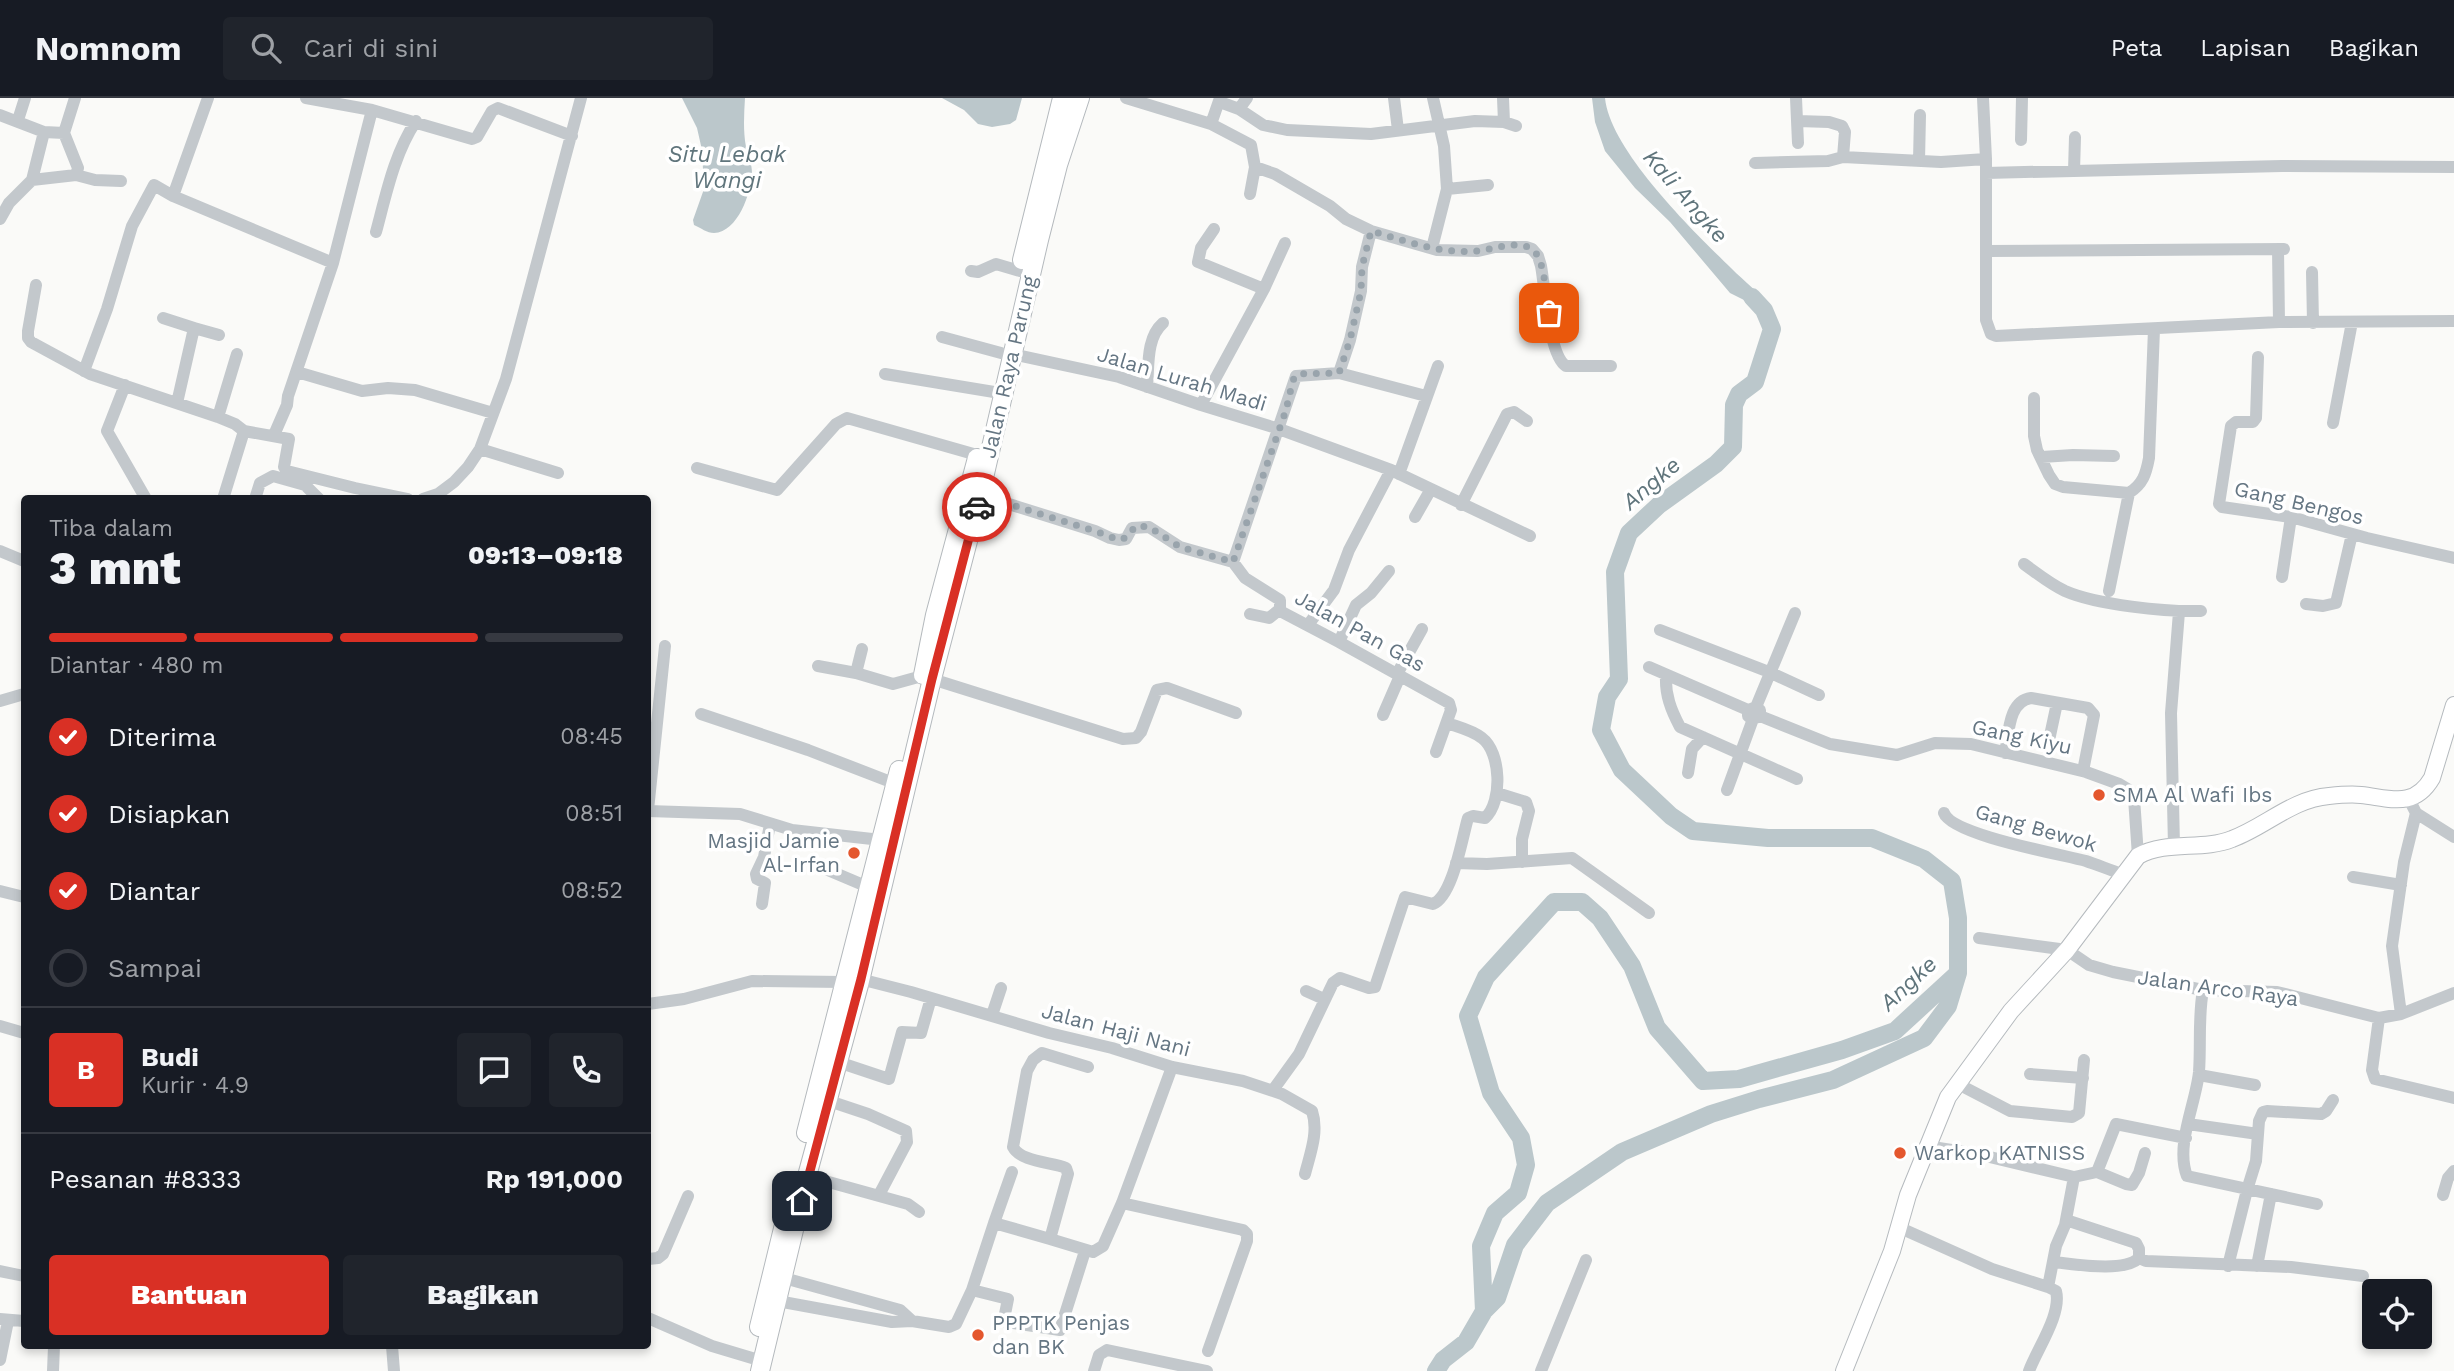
<!DOCTYPE html>
<html lang="id">
<meta charset="utf-8">
<style>
:root{--surface:#171b24;--page:#20242c;--text:#f1f3f6;--muted:#9ea1a6;--line:#363941;--accent:#d93025}
body{margin:0;font-family:"Work Sans",sans-serif;background:var(--page);color:var(--text);height:100vh;display:flex;flex-direction:column;font-size:26px;white-space:nowrap}
*{box-sizing:border-box;margin:0}
p{font-size:23px;color:var(--muted)}
.icon{flex:none;width:38px;height:38px;fill:none;stroke:currentColor;stroke-width:2;stroke-linecap:round;stroke-linejoin:round}
.map{position:relative;flex:1;overflow:hidden}
.drawer{position:absolute;left:21px;top:397px;width:630px;height:854px;display:flex;flex-direction:column;background:var(--surface);border-radius:7px;box-shadow:0 4px 10px #0003}
.drawer>*{flex:none}
.buttons{position:absolute;left:2362px;top:1181px;display:grid;gap:14px}
.buttons a{display:grid;place-items:center;width:70px;height:70px;border-radius:7px;background:var(--surface);box-shadow:0 4px 10px #0003;font-size:35px}
.pin{position:absolute;display:grid;place-items:center;width:60px;height:60px;color:#fff;margin:-30px;border-radius:14px;box-shadow:0 4px 10px #0006}
.courier{position:absolute;display:grid;place-items:center;width:70px;height:70px;margin:-35px;border:5px solid #d93025;border-radius:50%;background:#fff;color:#222;box-shadow:0 2px 9px #0007}
.summary em{font-style:normal;font-weight:800}
.summary div{display:flex;flex-direction:column-reverse}
.summary{display:flex;align-items:center;justify-content:space-between;height:119px;padding:0 28px}
h1{font-size:46px;font-weight:800;line-height:52px}
.bar{display:grid;grid-template-columns:repeat(4,1fr);gap:10px 7px;align-content:center;height:84px;padding:0 28px}
.bar i{height:9px;border-radius:5px;background:var(--line)}
.bar .active{background:var(--accent)}
.bar p{grid-column:span 4}
.line{display:flex;align-items:center;gap:18px;padding:0 28px;border-top:2px solid var(--line)}
.line div{flex:1}
.round{display:grid;place-items:center;flex:none;width:74px;height:74px;border-radius:7px;background:var(--page)}
ol{padding:0 28px;list-style:none}
li{display:flex;align-items:center;gap:21px;height:77px}
li p{margin-inline-start:auto}
li .icon{padding:7px;border-radius:50%;background:var(--accent);color:#fff;stroke-width:4}
li:last-child{color:var(--muted)}
li i{width:38px;height:38px;border:4px solid var(--line);border-radius:50%}
.button{display:flex;gap:14px;margin-top:auto;padding:14px 28px}
.button a{flex:1;height:80px;border-radius:7px;background:var(--accent);color:#fff;font-size:28px;font-weight:800;line-height:80px;text-align:center}
.button a+a{background:var(--page);color:var(--text)}
header{display:flex;align-items:center;gap:42px;box-sizing:border-box;height:98px;padding:0 35px;background:var(--surface);border-bottom:2px solid var(--line)}
header strong{font-size:33px}
nav{display:flex;gap:38px;margin-inline-start:auto;font-size:24px}
.search{width:490px;height:63px;background:var(--page);display:flex;align-items:center;gap:18px;box-sizing:border-box;padding:0 24px;border-radius:7px;color:var(--muted);font-size:26px}
.map>svg:first-child{display:block}
.water{fill:#bbc7cb}
.lines{fill:none;stroke-linecap:round;stroke-linejoin:round}
.river{stroke:#bbc7cb;stroke-width:18}
.major-casing{stroke:#b5babe;stroke-width:18}
.highway-casing{stroke:#b4b9bd;stroke-width:20}
.minor{stroke:#c3c8cc;stroke-width:12}
.major{stroke:#fff;stroke-width:16}
.highway{stroke:#fff;stroke-width:18}
.done{stroke:#99a4ac;stroke-width:7;stroke-dasharray:0 12.6}
.route{stroke:#d93025;stroke-width:9}
.poi-dot{fill:#e4572e;stroke:#fff;stroke-width:2.5}
.labels{text-anchor:middle;stroke-width:7;stroke-linejoin:round;paint-order:stroke}
.street-label{font-size:21px;fill:#657683;stroke:#fff}
.poi-label{font-size:21px;fill:#657683;stroke:#fff;text-anchor:start}
.water-label{font-size:23px;font-style:italic;fill:#60757c;stroke:#fff}
</style>
<header>
<strong>Nomnom</strong>
<div class="search"><svg class="icon" aria-label="search" viewBox="0 0 24 24"><circle cx="10" cy="10" r="6"/><path d="M15 15l6 6"/></svg>Cari di sini</div>
<nav><a>Peta</a><a>Lapisan</a><a>Bagikan</a></nav>
</header>
<div class="map">
<svg width="2454" height="1273" viewBox="0 0 2454 1273">
<rect width="100%" height="100%" fill="#fafaf8"/>
<path class="water" d="M682 0H745C744 16 743 33 746 49 748 58 752 65 752 75 751 95 738 134 714 135 707 135 701 130 694 127L693 122 704 91 702 52 697 30Z
M942 0H1022L1016 22 1010 26 992 29 978 26 964 12Z
M1592 0H1605C1610 52 1693 133 1731 170 1745 184 1760 195 1772 211L1761 220 1750 205 1730 195 1670 124 1635 90 1605 53 1595 24Z"/>
<g class="lines">
<path class="river" d="M1484 1213 1497 1200 1515 1147 1547 1105 1622 1054 1711 1016 1759 1001 1833 982 1924 940 1948 908 1958 875
M1436 1273 1443 1262 1466 1244 1484 1213 1481 1148 1495 1115 1518 1095 1526 1067 1521 1040 1491 995 1468 918 1486 879 1554 804H1582L1600 820 1632 868 1657 930 1703 983 1739 981 1842 952 1895 933 1958 875V820L1952 783 1924 761 1872 740H1768L1693 733 1671 718 1622 672 1601 632 1607 599 1619 581 1615 474 1629 435 1659 407 1716 366 1733 349 1734 307 1739 296 1755 284 1772 231 1764 212 1752 199"/>
<g class="major-casing">
<path id="major" d="M1844 1273 1892 1153 1908 1097 1948 999 2011 913 2067 852 2138 758C2167 742 2202 753 2232 741 2265 729 2292 701 2329 698 2339 697 2351 696 2361 697 2390 700 2414 711 2432 680L2454 607"/>
</g>
<g class="highway-casing">
<path id="highway" d="M1022 162 1062 0
M923 577 935 517 977 360
M806 1035 899 672
M759 1229 788 1110
M760 1273 807 1078 859 887 932 581 980 397 1039 142 1058 67 1080 0"/>
</g>
<path class="minor" d="M306 0 372 12 472 41 477 39 492 13 498 10 572 38
M1126 0 1211 26 1220 0
M1394 0 1398 32
M1503 0 1504 24
M1796 0 1798 45
M1983 0 1986 61V222L1991 236 1996 238 2279 224 2454 223
M1220 4 1239 11 1263 27 1287 32 1371 36 1475 23 1504 24 1516 28
M1239 11 1247 0
M0 17 44 34 64 35 75 0
M18 22 25 0
M1211 26 1251 47 1255 69 1275 76 1330 108 1346 121 1371 133 1437 152 1478 153 1495 149H1526L1532 151 1538 158 1541 168C1545 189 1549 258 1566 268H1611
M2021 42 2022 0
M1843 59 1941 64 1986 61
M1919 63 1920 17
M1755 65 1828 63 1843 59 1845 34 1842 28 1829 24 1798 23
M2074 73 2075 39
M1986 75 2282 68 2454 69
M76 77 95 82 121 83
M32 82 76 77 78 70 64 35
M1447 91 1488 87
M1250 96 1255 69
M173 98 208 0
M0 121 9 105 32 82 44 34
M1214 131 1201 150 1198 164 1264 191
M376 134C386 97 394 56 416 23
M1432 150 1447 91 1444 48 1433 0
M2278 151 2279 224
M1987 153 2284 151
M971 173 978 174 996 166 1020 173
M2312 174 2313 225
M36 187 28 233V240L31 244 90 276 218 319 235 326 244 333
M163 220 194 230 177 305
M194 230 219 237
M942 239 1001 255
M1012 256 1119 279 1201 307 1279 331 1391 372 1530 438
M2258 259 2256 320 2253 324H2236L2231 328 2219 406 2222 409 2291 419 2367 440 2454 460
M84 273 107 211 132 128 154 87 173 98 333 165
M297 274 362 293 388 290 415 292 493 315
M1339 275 1350 242 1361 193 1362 169 1371 133
M885 276 994 294
M125 287 107 333 146 401
M1147 289C1149 267 1146 240 1163 225
M2034 300V338L2037 352 2049 377 2055 386 2063 389 2129 395C2143 386 2146 376 2149 360L2154 231
M1201 307 1264 191 1285 145
M218 319 237 256
M2333 325 2352 224
M274 337 287 307 288 298 333 165 372 12
M480 351 558 375
M2042 359 2073 357 2114 358
M697 370 777 392 836 326 847 320 977 357
M1399 376 1438 268
M980 397 1095 433 1110 440 1119 442 1126 441 1132 430 1149 429 1180 449 1233 464 1245 480 1280 502V513L1339 544 1449 605 1451 612 1436 654
M223 401 244 333 289 341 284 369 287 373 355 390 408 401
M255 401 260 385 273 378 305 387 319 401
M423 401 438 396 454 384 468 369 480 351 506 281 581 0
M1461 407 1507 316 1514 314 1527 323
M1415 419 1431 391
M0 453 24 463
M1233 464 1296 278 1339 275 1426 298
M2024 466C2038 476 2050 486 2065 493 2097 507 2166 514 2201 513
M2282 479 2291 419
M2109 493 2129 395
M2306 506 2323 508 2336 505 2352 436
M1250 516 1269 520 1279 512
M1308 527 1334 492 1349 452 1391 372
M1660 532 1769 574 1819 597
M1339 544 1356 507 1371 495 1389 473
M818 568 856 575 893 586 922 578
M1649 569 1748 612
M856 575 862 551
M1397 576 1422 531
M1666 577C1665 597 1671 612 1680 629L1797 681
M932 581 1123 641 1136 640 1141 634 1157 592 1167 590 1236 615
M0 603 24 596
M1756 609 1795 515
M701 616 808 652 896 686
M1383 617 1400 578
M1760 618 1830 646 1897 657 1935 645 1971 646 2086 674 2119 686 2129 692 2134 700 2138 758
M2048 647 2057 605
M2005 655C2009 636 2008 603 2031 600L2088 610 2094 617 2083 673
M1688 675 1692 651 1703 639
M1727 692 1753 621 1760 618V612L1756 609 1748 612V618L1753 621
M1497 695 1526 704 1529 713 1522 741V764
M2409 701 2416 715 2454 739
M648 712 665 548
M648 713 740 716 792 732 881 742
M1944 715C1952 737 2060 756 2086 763 2098 767 2110 772 2122 776
M2174 748 2171 615 2179 514
M1456 765 1487 766 1572 760 1649 815
M816 767 868 789
M2353 779 2401 787
M0 793 24 799
M762 806 765 785 757 781 756 776 764 759 770 726
M1979 840 2067 852 2089 867 2113 874 2203 892 2277 894 2379 920 2401 916 2454 895
M852 879 911 894 1049 935 1112 950 1172 969 1243 983 1282 996 1312 1013C1319 1034 1310 1056 1305 1076
M2203 892C2198 919 2201 947 2199 974 2196 1005 2175 1047 2187 1078L2317 1106
M1306 893 1324 901
M648 906 684 901 752 883 843 884
M2401 916 2392 848 2404 764 2416 715
M992 917 1001 890
M2379 920 2372 972 2375 981 2454 1000
M0 928 24 935
M832 962 889 981 902 934 921 935 931 900
M2030 976 2083 980
M2199 977 2255 987
M1958 986 2010 1013 2072 1019 2079 1015 2084 962
M1273 992 1299 956 1333 885 1340 880 1369 890 1375 889 1405 799 1433 806C1453 798 1462 740 1468 720L1473 718 1485 720C1503 704 1501 654 1482 640 1472 632 1458 629 1447 625
M820 1000 868 1016 906 1033 907 1044 879 1097
M2188 1026 2258 1036
M1926 1048 1977 1056 2074 1079 2097 1074 2116 1026 2186 1040
M2097 1074 2126 1086 2132 1087 2139 1075 2145 1055
M807 1078 908 1106 919 1114
M2443 1097 2448 1080 2454 1073
M1122 1105 1243 1132 1247 1136V1143L1208 1253
M2066 1122 2136 1145 2139 1151V1160L2146 1163 2291 1169 2363 1178
M994 1125 1012 1074
M1898 1129 1992 1171 2048 1189 2056 1148 2065 1127 2074 1079
M1050 1141 1093 1154 1103 1148 1122 1105 1172 969
M648 1161 658 1160 663 1156 688 1098
M2053 1164C2074 1166 2124 1175 2139 1160
M2228 1168 2247 1092 2256 1063 2259 1023 2263 1014 2267 1013 2321 1016 2326 1013 2333 1002
M2257 1168 2271 1096
M0 1173 24 1178
M774 1179 784 1180 900 1212 912 1223
M972 1192 1008 1201 1004 1221 1006 1224 1060 1232 1085 1153
M772 1202 892 1224 912 1223 949 1229 956 1226 972 1192 994 1125 1050 1141 1068 1076 1066 1070C1051 1064 1021 1064 1013 1049L1027 973 1033 962 1042 955 1088 969
M648 1220 712 1248 762 1263
M0 1221 24 1223
M392 1248 394 1273
M0 1262 8 1223
M53 1273 54 1248
M1094 1273 1099 1257 1107 1252 1207 1273
M1541 1273 1586 1162
M2029 1273C2037 1251 2062 1216 2056 1193L2048 1189"/>
<use href="#major" class="major"/>
<use href="#highway" class="highway"/>
</g>
<g class="lines">
<path class="done" d="M977 409 980 397 1095 433 1119 442 1125 440 1136 428 1149 429 1180 449 1233 464 1286 312 1293 282 1298 276 1339 275 1350 242 1361 193 1362 169 1371 133C1406 143 1440 156 1476 153 1493 152 1520 140 1534 153 1545 163 1546 200 1549 215"/>
<path class="route" d="M802 1103 861 881 932 581 977 409"/>
</g>
<g class="poi-dot">
<circle cx="2099" cy="697" r="7"/>
<circle cx="854" cy="755" r="7"/>
<circle cx="1900" cy="1055" r="7"/>
<circle cx="978" cy="1237" r="7"/>
</g>
<g class="labels">
<g class="street-label">
<text transform="translate(1009 269) rotate(-77)" y="7">Jalan Raya Parung</text>
<text transform="translate(1182 281) rotate(17)" y="7">Jalan Lurah Madi</text>
<text transform="translate(2299 405) rotate(13)" y="7">Gang Bengos</text>
<text transform="translate(1360 533) rotate(29)" y="7">Jalan Pan Gas</text>
<text transform="translate(2022 639) rotate(12)" y="7">Gang Kiyu</text>
<text transform="translate(2036 730) rotate(16)" y="7">Gang Bewok</text>
<text transform="translate(2218 890) rotate(8)" y="7">Jalan Arco Raya</text>
<text transform="translate(1116 932) rotate(15)" y="7">Jalan Haji Nani</text>
</g>
<g class="poi-label">
<text x="2113" y="704">SMA Al Wafi Ibs</text>
<text x="840" y="750" text-anchor="end">Masjid Jamie<tspan x="840" dy="24">Al-Irfan</tspan></text>
<text x="1914" y="1062">Warkop KATNISS</text>
<text x="992" y="1232">PPPTK Penjas<tspan x="992" dy="24">dan BK</tspan></text>
</g>
<g class="water-label">
<text x="727" y="64">Situ Lebak<tspan x="727" dy="26">Wangi</tspan></text>
<text transform="translate(1686 98) rotate(49)" y="8">Kali Angke</text>
<text transform="translate(1651 385) rotate(-40)" y="8">Angke</text>
<text transform="translate(1908 885) rotate(-43)" y="8">Angke</text>
</g>
</g>
</svg>
<div class="buttons">
<a><svg class="icon" aria-label="locate" viewBox="0 0 24 24"><circle cx="12" cy="12" r="6"/><path d="M12 2v4M12 18v4M2 12h4M18 12h4"/></svg></a>
</div>
<div class="pin" style="left:1549px;top:215px;background:#ea580c"><svg class="icon" aria-label="bag" viewBox="0 0 24 24"><path d="M5 8h14l-1 12H6zM9 8a3 3 0 0 1 6 0"/></svg></div>
<div class="pin" style="left:802px;top:1103px;background:#1f2937"><svg class="icon" aria-label="home" viewBox="0 0 24 24"><path d="M3 11l9-7 9 7M6 9v11h12V9"/></svg></div>
<div class="courier" style="left:977px;top:409px"><svg class="icon" aria-label="car" viewBox="0 0 24 24"><path d="M5 17H2v-5l4-1 3-4h7l3 4 3 1v5h-3M9 17h6M6 11h13"/><circle cx="7" cy="17" r="2"/><circle cx="17" cy="17" r="2"/></svg></div>
<section class="drawer">
<div class="summary"><div><h1>3 mnt</h1><p>Tiba dalam</p></div><em>09:13–09:18</em></div>
<div class="bar"><i class="active"></i><i class="active"></i><i class="active"></i><i></i><p>Diantar · 480 m</p></div>
<ol>
<li><svg class="icon" aria-label="check" viewBox="0 0 24 24"><path d="M5 12l5 5 9-10"/></svg>Diterima<p>08:45</p></li>
<li><svg class="icon" aria-label="check" viewBox="0 0 24 24"><path d="M5 12l5 5 9-10"/></svg>Disiapkan<p>08:51</p></li>
<li><svg class="icon" aria-label="check" viewBox="0 0 24 24"><path d="M5 12l5 5 9-10"/></svg>Diantar<p>08:52</p></li>
<li><i></i>Sampai</li>
</ol>
<div class="line" style="height:126px"><b class="round" style="background:var(--accent);color:#fff">B</b><div><b>Budi</b><p>Kurir · 4.9</p></div><a class="round"><svg class="icon" aria-label="chat" viewBox="0 0 24 24"><path d="M4 5h16v11H9l-5 4z"/></svg></a><a class="round"><svg class="icon" aria-label="phone" viewBox="0 0 24 24"><path d="M5 4h4l2 5-3 2q2 4 5 5l2-3 5 2v4C11 20 4 13 5 4z"/></svg></a></div>
<div class="line" style="height:91px"><div>Pesanan #8333</div><b>Rp 191,000</b></div>
<div class="button"><a>Bantuan</a><a>Bagikan</a></div>
</section>
</div>
